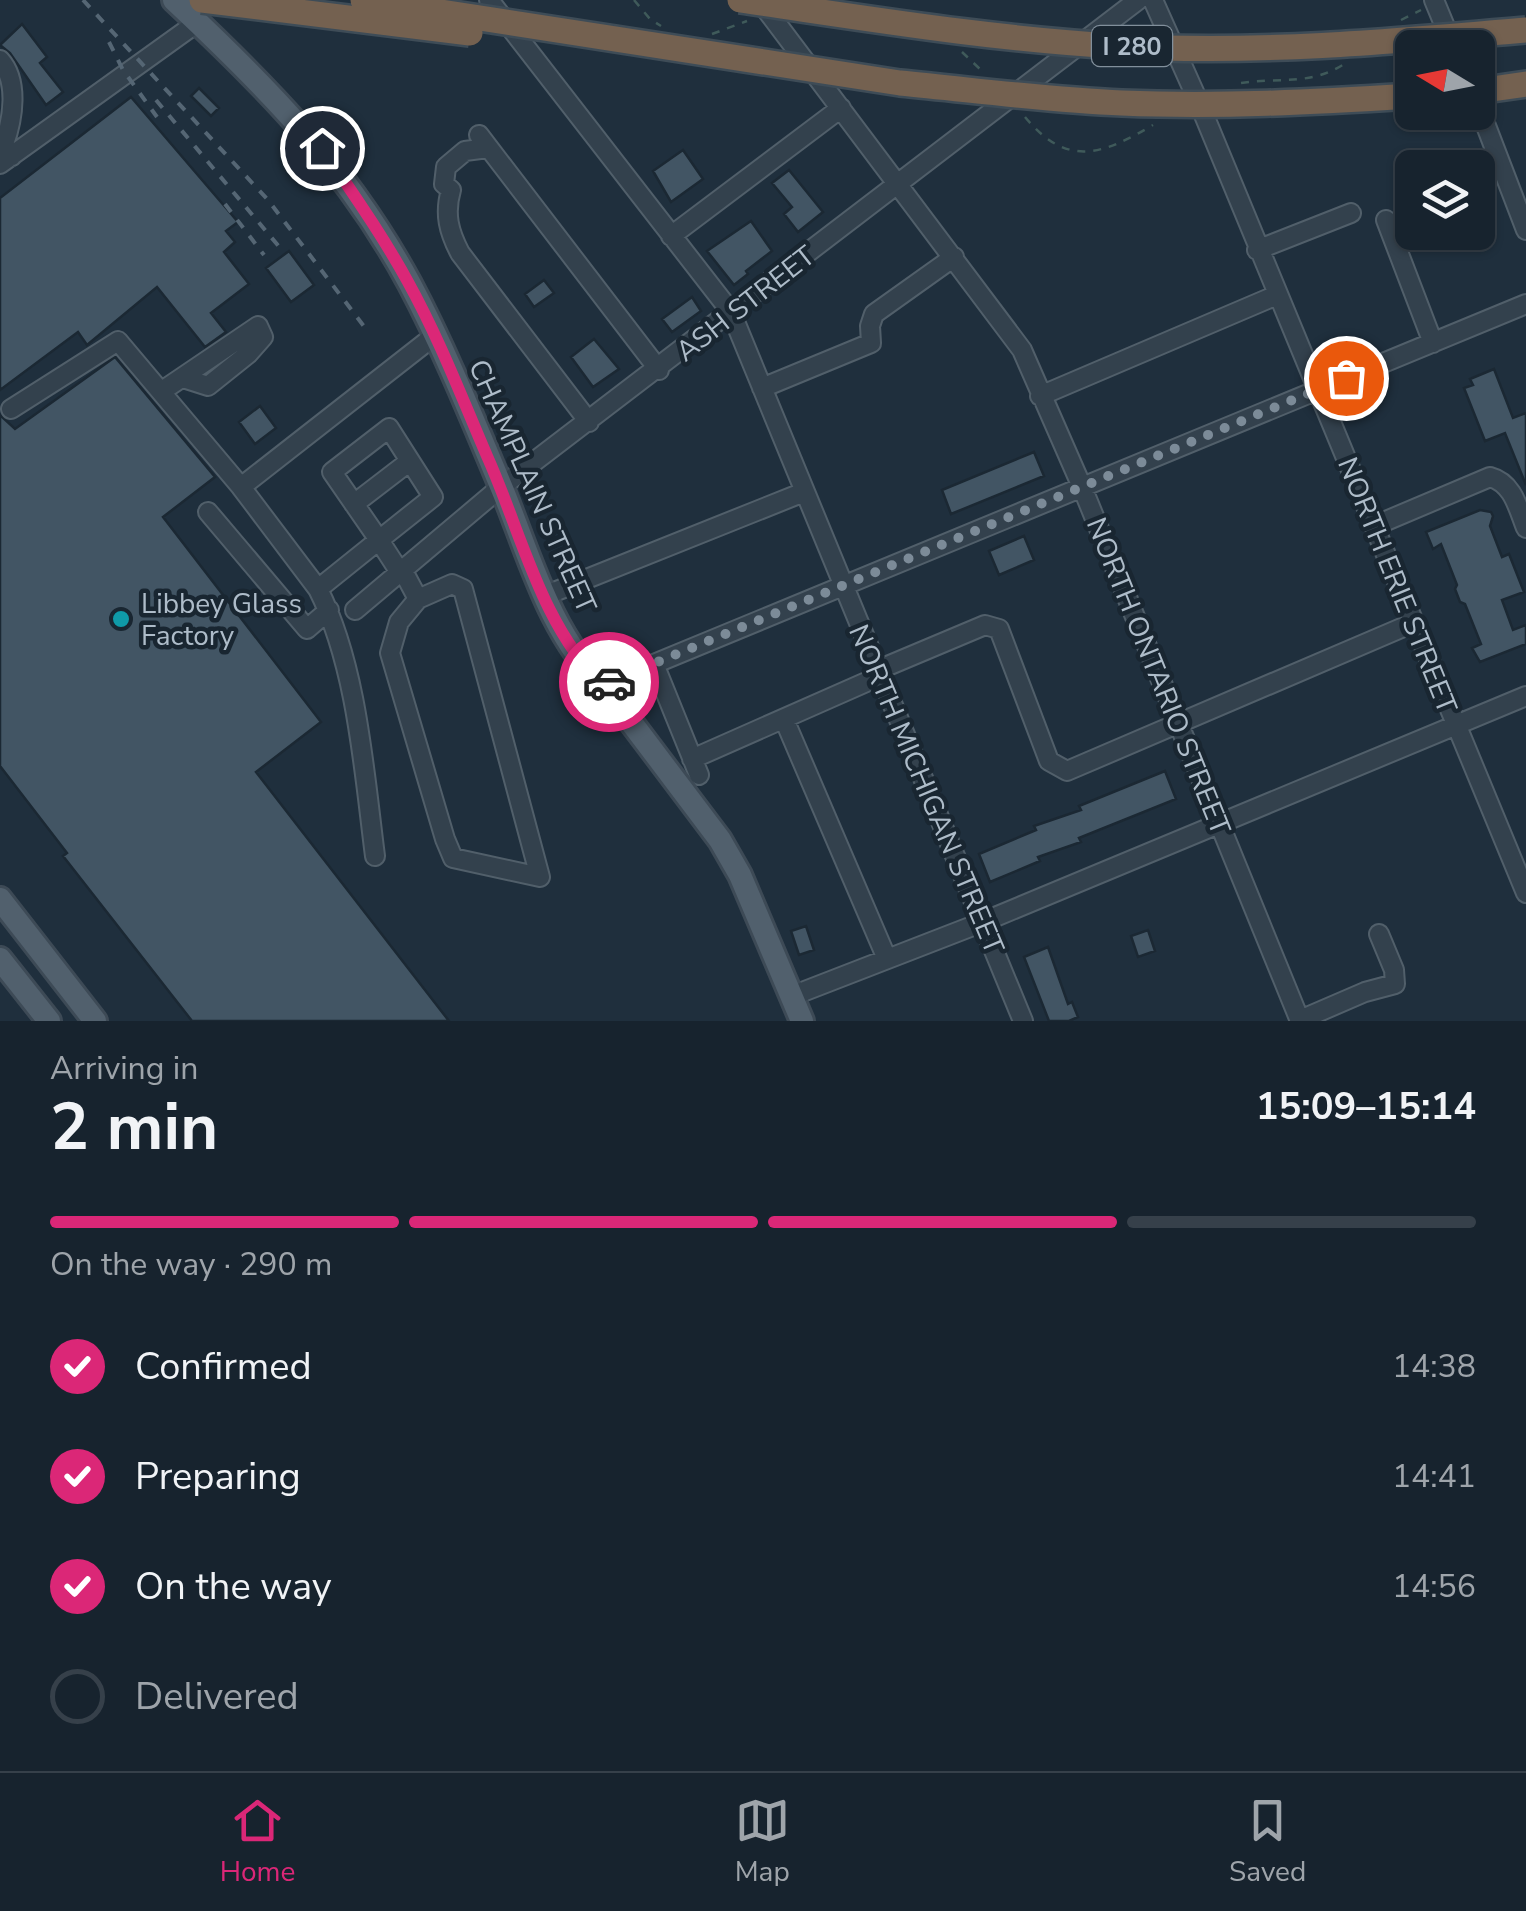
<!DOCTYPE html>
<meta charset="utf-8">
<style>
:root{--surface:#17232e;--page:#202b36;--text:#f1f3f6;--muted:#9ea4aa;--line:#36404a;--accent:#db2777}
body{margin:0;font-family:"Nunito Sans",sans-serif;background:var(--page);color:var(--text);height:100vh;display:flex;flex-direction:column;font-size:38px;white-space:nowrap}
*{box-sizing:border-box;margin:0}
p{font-size:32px;color:var(--muted)}
.icon{flex:none;width:55px;height:55px;fill:none;stroke:currentColor;stroke-width:2;stroke-linecap:round;stroke-linejoin:round}
.map{position:relative;height:1021px;overflow:hidden}
.drawer{display:flex;flex-direction:column;background:var(--surface);flex:1}
.drawer>*{flex:none}
.needle{width:65px;rotate:280deg}
.tools{position:absolute;left:1395px;top:30px;display:grid;gap:20px}
.tools a{display:grid;place-items:center;width:100px;height:100px;border-radius:15px;background:var(--surface);box-shadow:0 2px 8px #0004,0 0 0 2px var(--line);font-size:50px}
.pin{position:absolute;display:grid;place-items:center;width:85px;height:85px;color:#fff;margin:-42px;border:5px solid #fff;border-radius:50%;box-shadow:0 2px 10px #0007}
.courier{position:absolute;display:grid;place-items:center;width:100px;height:100px;margin:-50px;border:8px solid #db2777;border-radius:50%;background:#fff;color:#222;box-shadow:0 2px 12px #0007}
.headline em{font-style:normal;font-weight:700}
.headline div{display:flex;flex-direction:column-reverse}
.headline{display:flex;align-items:center;justify-content:space-between;height:170px;padding:0 50px}
h1{font-size:65px;font-weight:700;line-height:75px}
.bar{display:grid;grid-template-columns:repeat(4,1fr);gap:15px 10px;align-content:center;height:120px;padding:0 50px}
.bar i{height:12px;border-radius:8px;background:var(--line)}
.bar .current{background:var(--accent)}
.bar p{grid-column:span 4}
ol{padding:0 50px;list-style:none}
li{display:flex;align-items:center;gap:30px;height:110px}
li p{margin-inline-start:auto}
li .icon{padding:10px;border-radius:50%;background:var(--accent);color:#fff;stroke-width:4}
li:last-child{color:var(--muted)}
li i{width:55px;height:55px;border:5px solid var(--line);border-radius:50%}
.dock{display:flex;justify-content:space-around;align-items:center;height:140px;border-top:2px solid var(--line);background:var(--surface);font-size:28px;color:var(--muted)}
.dock a{display:grid;justify-items:center;gap:5px}
.dock .current{color:var(--accent)}
.map>svg:first-child{display:block}
.building{fill:#425564;stroke:#1b2833;stroke-width:2.5}
.lines{fill:none;stroke-linecap:round;stroke-linejoin:round}
.minor-casing{stroke:#515f6a;stroke-width:22}
.major-casing{stroke:#3d4a56;stroke-width:28}
.highway-casing{stroke:#3e4c57;stroke-width:30}
.path{stroke:#3f5a5a;stroke-width:2.5;stroke-dasharray:8 8;stroke-linecap:butt}
.minor{stroke:#33414d;stroke-width:18}
.major{stroke:#51606d;stroke-width:22}
.highway{stroke:#746150;stroke-width:25}
.rail{stroke:#556674;stroke-width:4;stroke-dasharray:10 10;stroke-linecap:butt}
.highway-bridge-casing{stroke:#3e4c57;stroke-width:30;stroke-linecap:butt}
.highway-bridge{stroke:#746150;stroke-width:25}
.done{stroke:#7c8b98;stroke-width:10;stroke-dasharray:0 18}
.route{stroke:#db2777;stroke-width:12}
.culture-dot{fill:#0f9aa8;stroke:#192631;stroke-width:4}
.labels{text-anchor:middle;stroke-width:9;stroke-linejoin:round;paint-order:stroke}
.shield{fill:#192631;stroke:#818f9b;stroke-width:2.5}
.shield-label{font-size:25px;font-weight:bold;fill:#aebcc9}
.street-label{font-size:28px;fill:#aebcc9;stroke:#192631}
.poi-label{font-size:28px;fill:#aebcc9;stroke:#192631;text-anchor:start}
</style>
<div class="map">
<svg width="1526" height="1021" viewBox="0 0 1526 1021">
<rect width="100%" height="100%" fill="#1f2f3d"/>
<path class="building" d="M22 24 47 57 40 63 63 92 46 105 10 53 0 45Z
M199 88 219 108 211 116 191 96Z
M131 97 238 222 226 231 235 242 224 252 249 284 211 313 226 332 205 347 157 287 87 345 78 332 0 390V198Z
M683 150 703 179 671 202 653 171Z
M789 170 823 212 798 232 784 214 792 207 772 183Z
M751 221 772 251 746 271 748 274 734 285 707 251Z
M289 251 314 285 291 302 266 268Z
M544 280 554 293 534 307 525 294Z
M692 297 701 311 672 332 662 319Z
M594 339 619 369 593 387 571 357Z
M115 357 215 477 163 517 321 722 256 772 449 1021H192L63 856 67 853 0 766V415L15 429Z
M1494 369 1513 418 1526 413V485L1505 433 1485 441 1464 388 1473 385 1470 379Z
M260 406 276 428 255 444 239 422Z
M1034 452 1044 476 951 514 942 490Z
M1480 510 1491 512 1493 516 1490 526 1502 557 1509 554 1524 592 1502 600 1513 630 1526 625V644L1480 662 1472 648 1481 644 1465 604 1460 602 1455 589 1457 585 1441 544 1433 549 1426 532Z
M1024 536 1034 560 999 575 989 551Z
M1165 771 1176 799 1079 838 1081 842 1038 857 1040 861 990 882 979 854 1036 830 1034 826 1081 810 1079 806Z
M806 926 814 950 799 955 791 931Z
M1148 930 1155 951 1138 957 1131 936Z
M1048 947 1068 1004 1072 1002 1078 1017 1069 1021H1049L1024 957Z"/>
<g class="lines">
<g class="minor-casing">
<path id="minor" d="M489 0 731 312 1023 1021
M759 0 1022 350 1082 487 1300 1021
M1153 0 1199 103 1526 893
M1434 0 1453 46
M0 60C19 81 13 119 4 144L12 156
M1478 105 1526 230
M479 135 659 370
M488 148 465 151 446 167 444 184 451 190C444 214 449 232 460 253L589 422
M0 164 198 22
M1386 220 1433 343
M671 236 841 108
M1257 250 1351 213
M762 388 871 343 870 326 874 314 954 257
M162 391 258 326 263 337 248 354 208 386 183 378
M1040 396 1277 295
M11 409 118 341 241 487
M389 428 433 497 379 540 332 472Z
M354 504 410 461
M208 512 307 629 329 610
M1374 526 1490 477C1513 483 1518 508 1526 528
M403 571 418 599 399 622 390 653 445 839 453 858 540 877 463 589 452 584 418 599
M401 574 379 540 318 589 241 487 434 336
M318 589C357 666 364 771 375 856
M544 596 804 492
M355 610 501 487 1138 0
M654 664 699 775
M878 670 985 625 999 629 1049 761 1067 771 1413 623
M603 685 1526 304
M784 719 887 959
M692 759 880 676
M792 996 983 922 1526 696
M1300 1020 1365 992 1395 984 1394 970 1379 934"/>
</g>
<g class="major-casing">
<path id="major" d="M174 0C268 88 348 169 410 284 445 350 474 422 503 491 530 557 550 634 603 685L720 840 740 875 802 1021
M0 899 95 1021
M0 959 49 1021"/>
</g>
<g class="highway-casing">
<path id="highway" d="M1478 91 1526 84"/>
</g>
<path class="path" d="M634 0 650 19 661 26
M1401 20 1421 10
M712 34 747 21
M962 52 982 71
M1241 83C1278 77 1311 86 1344 64
M1025 117C1067 168 1102 155 1153 125"/>
<use href="#minor" class="minor"/>
<use href="#major" class="major"/>
<use href="#highway" class="highway"/>
<path class="rail" d="M83 0 268 200 366 329
M109 42 123 70 157 117
M156 100 281 249
M225 204 264 255"/>
<g class="highway-bridge-casing">
<path id="highway-bridge" d="M202 0 470 33
M363 0 900 83C974 90 1048 100 1122 103 1219 107 1315 102 1412 96
M740 0C865 18 991 39 1117 46 1254 54 1390 42 1526 30"/>
</g>
<use href="#highway-bridge" class="highway-bridge"/>
</g>
<g class="lines">
<path class="done" d="M609 682 1346 378"/>
<path class="route" d="M322 148C352 192 383 236 408 282 439 338 462 398 487 456 521 531 541 626 603 685L609 682"/>
</g>
<circle class="culture-dot" cx="121" cy="619" r="10"/>
<g class="labels">
<rect class="shield" x="1092" y="26" width="80" height="40" rx="8"/>
<g class="shield-label">
<text x="1132" y="55">I 280</text>
</g>
<g class="street-label">
<text transform="translate(745 303) rotate(-38)" y="10">ASH STREET</text>
<text transform="translate(533 486) rotate(66)" y="10">CHAMPLAIN STREET</text>
<text transform="translate(1398 585) rotate(68)" y="10">NORTH ERIE STREET</text>
<text transform="translate(1159 676) rotate(68)" y="10">NORTH ONTARIO STREET</text>
<text transform="translate(927 789) rotate(67)" y="10">NORTH MICHIGAN STREET</text>
</g>
<g class="poi-label">
<text x="141" y="613">Libbey Glass<tspan x="141" dy="32">Factory</tspan></text>
</g>
</g>
</svg>
<div class="tools">
<a><svg class="needle" viewBox="-14 -14 28 28"><path d="M0-13l5 13h-10z" fill="#e53935"/><path d="M0 13l5-13h-10z" fill="#9ea4aa"/></svg></a>
<a><svg class="icon" aria-label="layers" viewBox="0 0 24 24"><path d="M12 4l9 5-9 5-9-5zM3 14l9 5 9-5"/></svg></a>
</div>
<div class="pin" style="left:1346px;top:378px;background:#ea580c"><svg class="icon" aria-label="bag" viewBox="0 0 24 24"><path d="M5 8h14l-1 12H6zM9 8a3 3 0 0 1 6 0"/></svg></div>
<div class="pin" style="left:322px;top:148px;background:#1f2937"><svg class="icon" aria-label="home" viewBox="0 0 24 24"><path d="M3 11l9-7 9 7M6 9v11h12V9"/></svg></div>
<div class="courier" style="left:609px;top:682px"><svg class="icon" aria-label="car" viewBox="0 0 24 24"><path d="M5 17H2v-5l4-1 3-4h7l3 4 3 1v5h-3M9 17h6M6 11h13"/><circle cx="7" cy="17" r="2"/><circle cx="17" cy="17" r="2"/></svg></div>
</div>
<section class="drawer">
<div class="headline"><div><h1>2 min</h1><p>Arriving in</p></div><em>15:09–15:14</em></div>
<div class="bar"><i class="current"></i><i class="current"></i><i class="current"></i><i></i><p>On the way · 290 m</p></div>
<ol>
<li><svg class="icon" aria-label="check" viewBox="0 0 24 24"><path d="M5 12l5 5 9-10"/></svg>Confirmed<p>14:38</p></li>
<li><svg class="icon" aria-label="check" viewBox="0 0 24 24"><path d="M5 12l5 5 9-10"/></svg>Preparing<p>14:41</p></li>
<li><svg class="icon" aria-label="check" viewBox="0 0 24 24"><path d="M5 12l5 5 9-10"/></svg>On the way<p>14:56</p></li>
<li><i></i>Delivered</li>
</ol>
</section>
<nav class="dock">
<a class="current"><svg class="icon" aria-label="home" viewBox="0 0 24 24"><path d="M3 11l9-7 9 7M6 9v11h12V9"/></svg>Home</a>
<a><svg class="icon" aria-label="map" viewBox="0 0 24 24"><path d="M3 6l6-2 6 2 6-2v14l-6 2-6-2-6 2zM9 4v14M15 6v14"/></svg>Map</a>
<a><svg class="icon" aria-label="saved" viewBox="0 0 24 24"><path d="M7 4h10v16l-5-4-5 4z"/></svg>Saved</a>
</nav>
